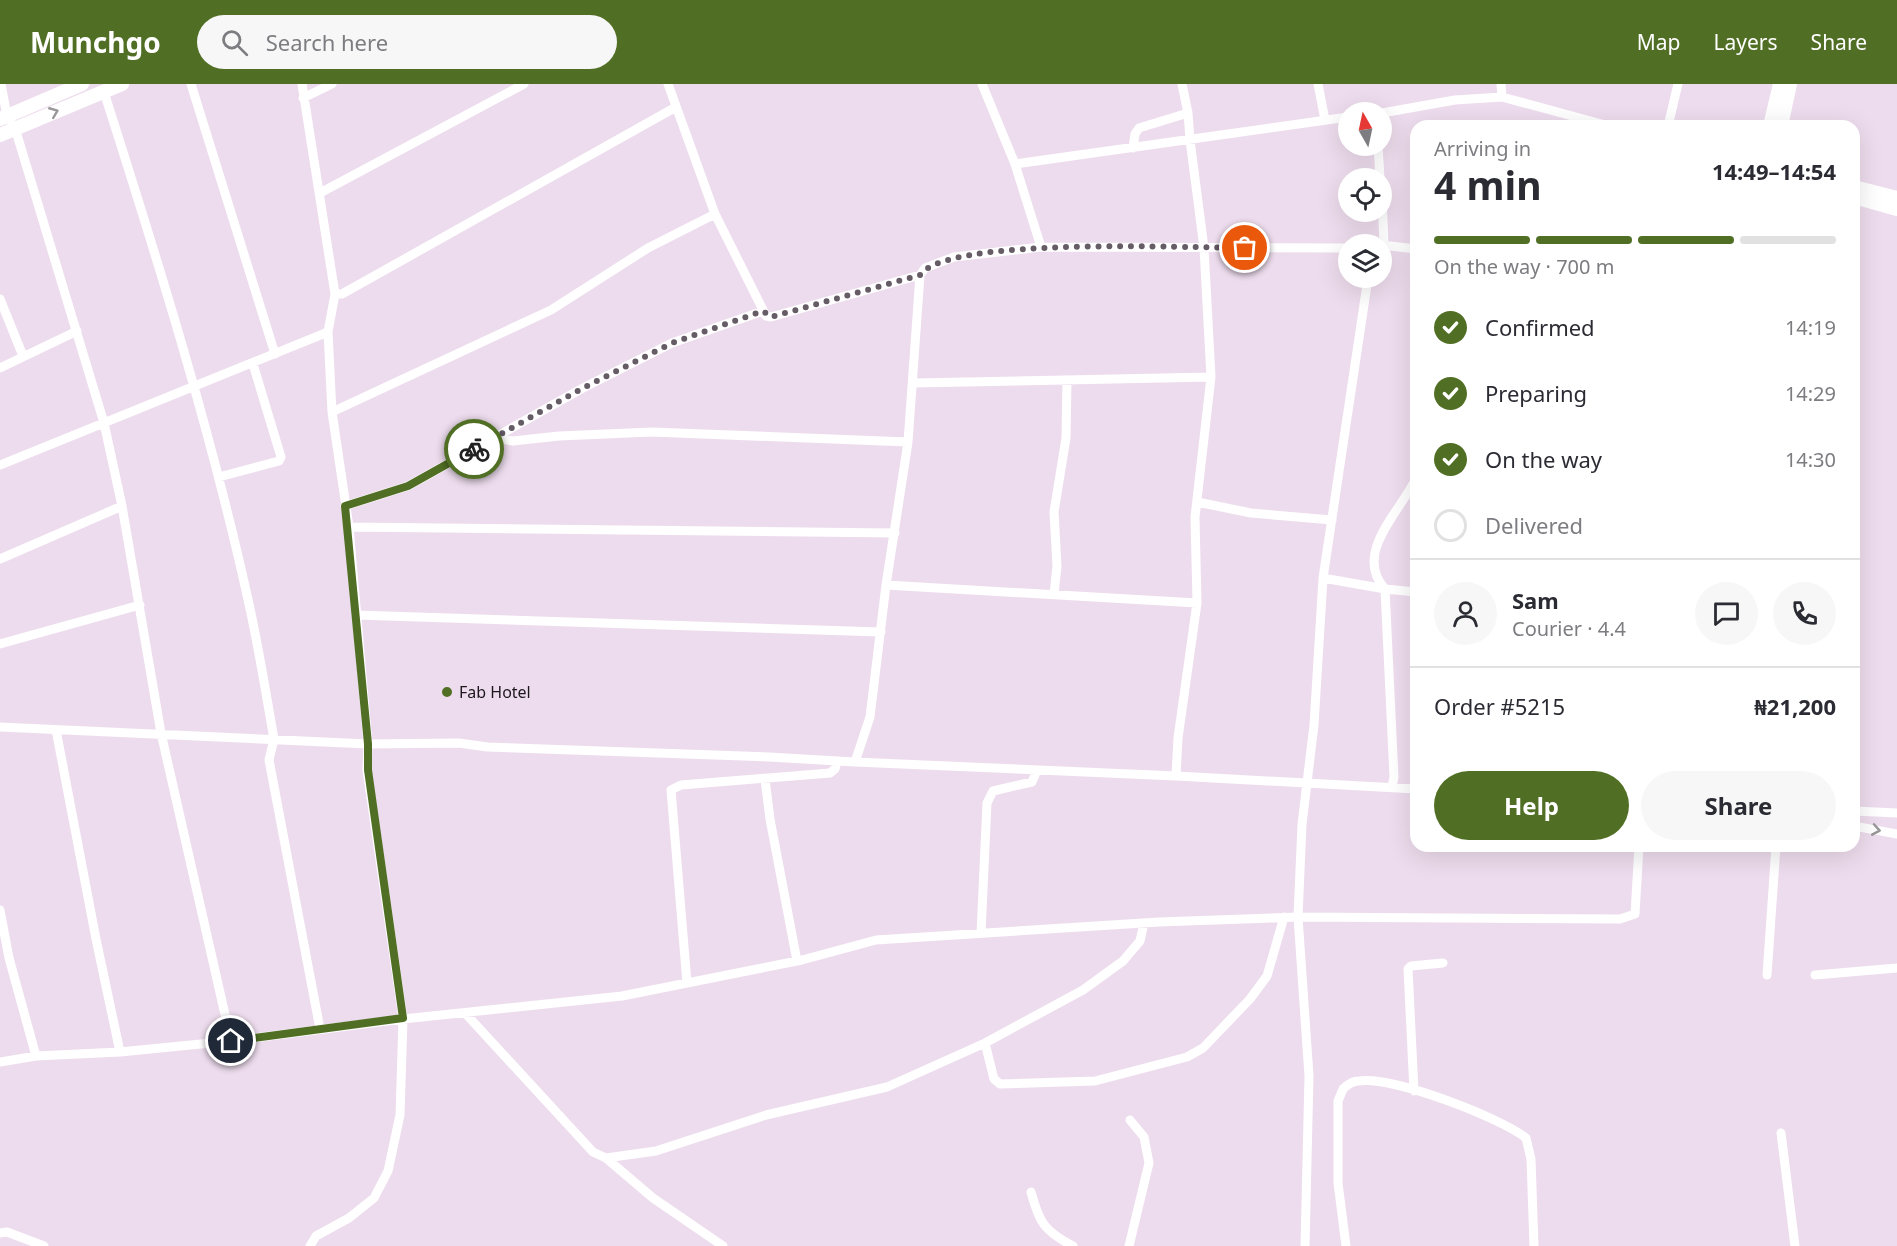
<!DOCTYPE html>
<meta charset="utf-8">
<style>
:root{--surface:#fff;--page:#f7f7f7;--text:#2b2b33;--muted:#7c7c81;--line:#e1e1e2;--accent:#516f24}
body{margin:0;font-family:"Noto Sans",sans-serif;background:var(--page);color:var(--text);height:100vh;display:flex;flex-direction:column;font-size:22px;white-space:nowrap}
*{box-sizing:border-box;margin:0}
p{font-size:20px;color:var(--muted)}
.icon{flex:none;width:33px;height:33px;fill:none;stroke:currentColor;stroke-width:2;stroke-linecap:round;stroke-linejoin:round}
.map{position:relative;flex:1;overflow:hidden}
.sheet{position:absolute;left:1410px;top:36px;width:450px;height:732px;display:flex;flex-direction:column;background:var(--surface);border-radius:18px;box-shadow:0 6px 24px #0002}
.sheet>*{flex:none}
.needle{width:39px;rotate:351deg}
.buttons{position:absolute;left:1338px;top:18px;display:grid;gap:12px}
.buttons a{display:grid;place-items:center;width:54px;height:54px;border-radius:50%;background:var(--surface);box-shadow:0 6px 24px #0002;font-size:30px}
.pin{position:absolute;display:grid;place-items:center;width:51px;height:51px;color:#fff;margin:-26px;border:3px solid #fff;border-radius:50%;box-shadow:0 2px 6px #0007}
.courier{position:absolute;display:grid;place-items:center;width:60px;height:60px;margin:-30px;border:4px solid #516f24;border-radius:50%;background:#fff;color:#222;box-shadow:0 2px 8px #0007}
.overview em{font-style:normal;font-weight:700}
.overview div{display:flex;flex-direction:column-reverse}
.overview{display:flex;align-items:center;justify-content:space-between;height:102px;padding:0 24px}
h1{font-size:39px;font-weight:700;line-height:45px}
.bar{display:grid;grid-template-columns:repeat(4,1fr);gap:9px 6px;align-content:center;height:72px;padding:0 24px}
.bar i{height:8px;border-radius:4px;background:var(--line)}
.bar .selected{background:var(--accent)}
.bar p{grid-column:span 4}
.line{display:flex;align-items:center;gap:15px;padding:0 24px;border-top:2px solid var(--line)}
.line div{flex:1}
.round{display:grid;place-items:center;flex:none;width:63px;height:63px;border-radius:32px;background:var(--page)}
ol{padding:0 24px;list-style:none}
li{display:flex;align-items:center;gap:18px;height:66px}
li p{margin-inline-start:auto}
li .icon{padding:6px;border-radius:50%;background:var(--accent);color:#fff;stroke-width:4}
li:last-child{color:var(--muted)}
li i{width:33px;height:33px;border:3px solid var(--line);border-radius:50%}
.button{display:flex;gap:12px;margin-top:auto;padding:12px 24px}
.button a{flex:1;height:69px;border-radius:36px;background:var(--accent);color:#fff;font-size:24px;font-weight:700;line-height:69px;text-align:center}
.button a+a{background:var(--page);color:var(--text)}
header{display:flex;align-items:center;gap:36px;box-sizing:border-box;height:84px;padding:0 30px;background:var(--accent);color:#fff}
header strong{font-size:28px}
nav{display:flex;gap:33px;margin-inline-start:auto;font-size:21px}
.search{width:420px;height:54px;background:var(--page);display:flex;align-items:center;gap:15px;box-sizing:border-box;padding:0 21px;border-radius:33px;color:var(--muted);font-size:22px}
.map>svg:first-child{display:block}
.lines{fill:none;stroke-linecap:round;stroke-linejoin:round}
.street{stroke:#fff;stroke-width:9}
.secondary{stroke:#fff;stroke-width:14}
.oneway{stroke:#999799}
.done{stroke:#665c66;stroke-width:6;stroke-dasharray:0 10.8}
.route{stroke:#516f24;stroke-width:8}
.poi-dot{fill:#516f24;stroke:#eddced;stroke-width:2}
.labels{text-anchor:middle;stroke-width:5;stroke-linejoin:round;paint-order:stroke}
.poi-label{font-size:16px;fill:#1d171d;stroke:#eddced;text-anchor:start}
</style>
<header>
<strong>Munchgo</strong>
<div class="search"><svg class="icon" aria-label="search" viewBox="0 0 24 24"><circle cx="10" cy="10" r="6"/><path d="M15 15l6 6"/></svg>Search here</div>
<nav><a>Map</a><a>Layers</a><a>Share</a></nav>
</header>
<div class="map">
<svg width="1897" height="1162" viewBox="0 0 1897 1162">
<rect width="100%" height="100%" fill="#eddced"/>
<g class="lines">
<path class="street" d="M1 0 7 32 15 44 104 339 122 422 161 649 231 957
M191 0 275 270
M302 0 335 210 328 248 332 328 349 443 368 660 367 686 403 935 400 1031 388 1087 374 1114 349 1134 316 1152 310 1162
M668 0 715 130 766 232 771 233 920 191
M982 0 1015 80 1041 163
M1182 0 1188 29 1190 56 1204 164 1211 293 1195 433 1197 519 1178 654 1176 692 1416 705
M1318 0 1325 36
M1501 0 1502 13
M104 8C158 177 211 347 249 520 259 565 266 610 274 655L269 676 320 945
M303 14 332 0
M1382 29 1455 16 1502 13 1609 42
M1668 42 1678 0
M1378 62 1380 94
M1133 64 1135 50 1139 44 1188 29
M1015 80 1348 33
M320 109 524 0
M1382 114 1384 160
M1382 161 1416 165
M335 210H342L676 23
M0 215 23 272
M0 284 77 247
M913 299 1211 293
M332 328 551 226 648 164 715 130
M493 354 513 357 559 352 652 348 908 358
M0 381 328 248
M219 393 279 377 281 373 253 280
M1416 394C1402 426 1352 469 1385 505L1416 508
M1197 418 1251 429 1332 436
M345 422 408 402 583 304 672 259 763 227
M349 443 895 449
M0 475 122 422
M1323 494 1385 505 1394 693 1392 703
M886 501 1197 519
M1054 510 1057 482 1054 428 1066 354 1067 296
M356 531 881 548
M0 560 140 521
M0 643 368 660 459 659 487 663 769 673 855 678 870 633 886 501 908 358 920 191 925 184 954 173 1041 163 1348 164
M56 646 96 855 120 968
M855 678 1176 692
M765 695 770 735 797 877
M1854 727 1897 729
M1854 742 1897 750
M0 826 9 874 36 972
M981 849 987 719 993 707 1032 698 1037 686
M1767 891 1776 762
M1815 891 1897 884
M687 899 671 706 681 701 830 689 835 685 837 677
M465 929 593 1068 606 1074 656 1067 766 1031 887 1003 985 959 1083 906 1123 877 1140 857 1144 839
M985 959 994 995 1000 1000 1095 997 1187 973 1203 964 1250 915 1267 892 1284 833
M0 978 36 972 120 968 231 957 403 935 622 912 802 876 876 856 1159 838 1298 833 1620 835 1635 830 1639 762
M1414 1007 1408 885 1411 882 1443 879
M1781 1049 1795 1162
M606 1074 653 1114 723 1162
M1031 1108C1039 1138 1044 1147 1073 1162
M0 1149 7 1148 44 1162
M1129 1162 1149 1079 1144 1053 1130 1036
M1305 1162 1309 992 1298 833 1302 740 1314 641 1323 494 1368 194
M1346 1162 1338 1099V1017L1343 1005C1347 1001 1353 997 1359 997 1393 992 1499 1033 1526 1054L1531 1075 1534 1162"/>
<path class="secondary" d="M0 35 82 0
M1770 42 1780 0
M1781 42 1790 0
M0 51 122 0
M1854 103 1897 114
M1854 113 1897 125"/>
</g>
<defs><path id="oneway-chevron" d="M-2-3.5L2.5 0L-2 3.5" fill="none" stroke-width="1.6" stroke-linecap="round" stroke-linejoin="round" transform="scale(1.5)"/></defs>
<g class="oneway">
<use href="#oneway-chevron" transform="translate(54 28) rotate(-22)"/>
<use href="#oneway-chevron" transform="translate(1876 746) rotate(10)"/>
</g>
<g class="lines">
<path class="done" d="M474 365 583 304 672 259 763 227 771 233 920 191C947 152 1190 164 1245 164"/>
<path class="route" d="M231 957 403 934 368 686V660L345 422 408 402 474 365"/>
</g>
<circle class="poi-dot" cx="447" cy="608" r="6"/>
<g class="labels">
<g class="poi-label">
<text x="459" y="614">Fab Hotel</text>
</g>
</g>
</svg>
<div class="buttons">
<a><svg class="needle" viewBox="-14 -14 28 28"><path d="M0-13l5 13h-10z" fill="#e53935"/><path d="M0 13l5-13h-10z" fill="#7c7c81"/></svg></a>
<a><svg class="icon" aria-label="locate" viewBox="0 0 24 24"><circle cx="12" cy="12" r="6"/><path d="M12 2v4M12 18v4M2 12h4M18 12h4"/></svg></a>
<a><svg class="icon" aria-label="layers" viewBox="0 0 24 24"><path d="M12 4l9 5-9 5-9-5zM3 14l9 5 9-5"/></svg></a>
</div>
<div class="pin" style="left:1245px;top:164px;background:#ea580c"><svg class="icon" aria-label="bag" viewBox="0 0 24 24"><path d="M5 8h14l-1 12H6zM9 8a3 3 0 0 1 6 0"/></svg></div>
<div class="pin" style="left:231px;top:957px;background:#1f2937"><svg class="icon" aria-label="home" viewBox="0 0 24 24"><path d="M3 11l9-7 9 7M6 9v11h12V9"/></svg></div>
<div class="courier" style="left:474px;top:365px"><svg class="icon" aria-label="bike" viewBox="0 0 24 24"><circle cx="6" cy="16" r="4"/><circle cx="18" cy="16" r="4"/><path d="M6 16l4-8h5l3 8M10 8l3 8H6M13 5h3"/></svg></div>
<section class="sheet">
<div class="overview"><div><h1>4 min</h1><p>Arriving in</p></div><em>14:49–14:54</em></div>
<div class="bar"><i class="selected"></i><i class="selected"></i><i class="selected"></i><i></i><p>On the way · 700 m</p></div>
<ol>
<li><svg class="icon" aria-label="check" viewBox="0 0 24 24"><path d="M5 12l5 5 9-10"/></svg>Confirmed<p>14:19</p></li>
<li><svg class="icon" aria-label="check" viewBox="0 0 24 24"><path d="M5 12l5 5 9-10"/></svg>Preparing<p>14:29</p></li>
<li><svg class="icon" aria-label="check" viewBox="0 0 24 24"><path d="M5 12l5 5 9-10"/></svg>On the way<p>14:30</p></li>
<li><i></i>Delivered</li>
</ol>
<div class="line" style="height:108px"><a class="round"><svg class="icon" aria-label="person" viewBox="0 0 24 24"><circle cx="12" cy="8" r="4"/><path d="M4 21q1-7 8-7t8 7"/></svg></a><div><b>Sam</b><p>Courier · 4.4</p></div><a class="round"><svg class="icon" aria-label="chat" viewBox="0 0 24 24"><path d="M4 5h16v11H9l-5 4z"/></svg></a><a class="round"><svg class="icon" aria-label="phone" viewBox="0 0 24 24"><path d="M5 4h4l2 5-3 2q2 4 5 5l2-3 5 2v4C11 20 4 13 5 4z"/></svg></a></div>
<div class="line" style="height:78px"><div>Order #5215</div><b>₦21,200</b></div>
<div class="button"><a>Help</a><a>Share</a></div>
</section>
</div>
